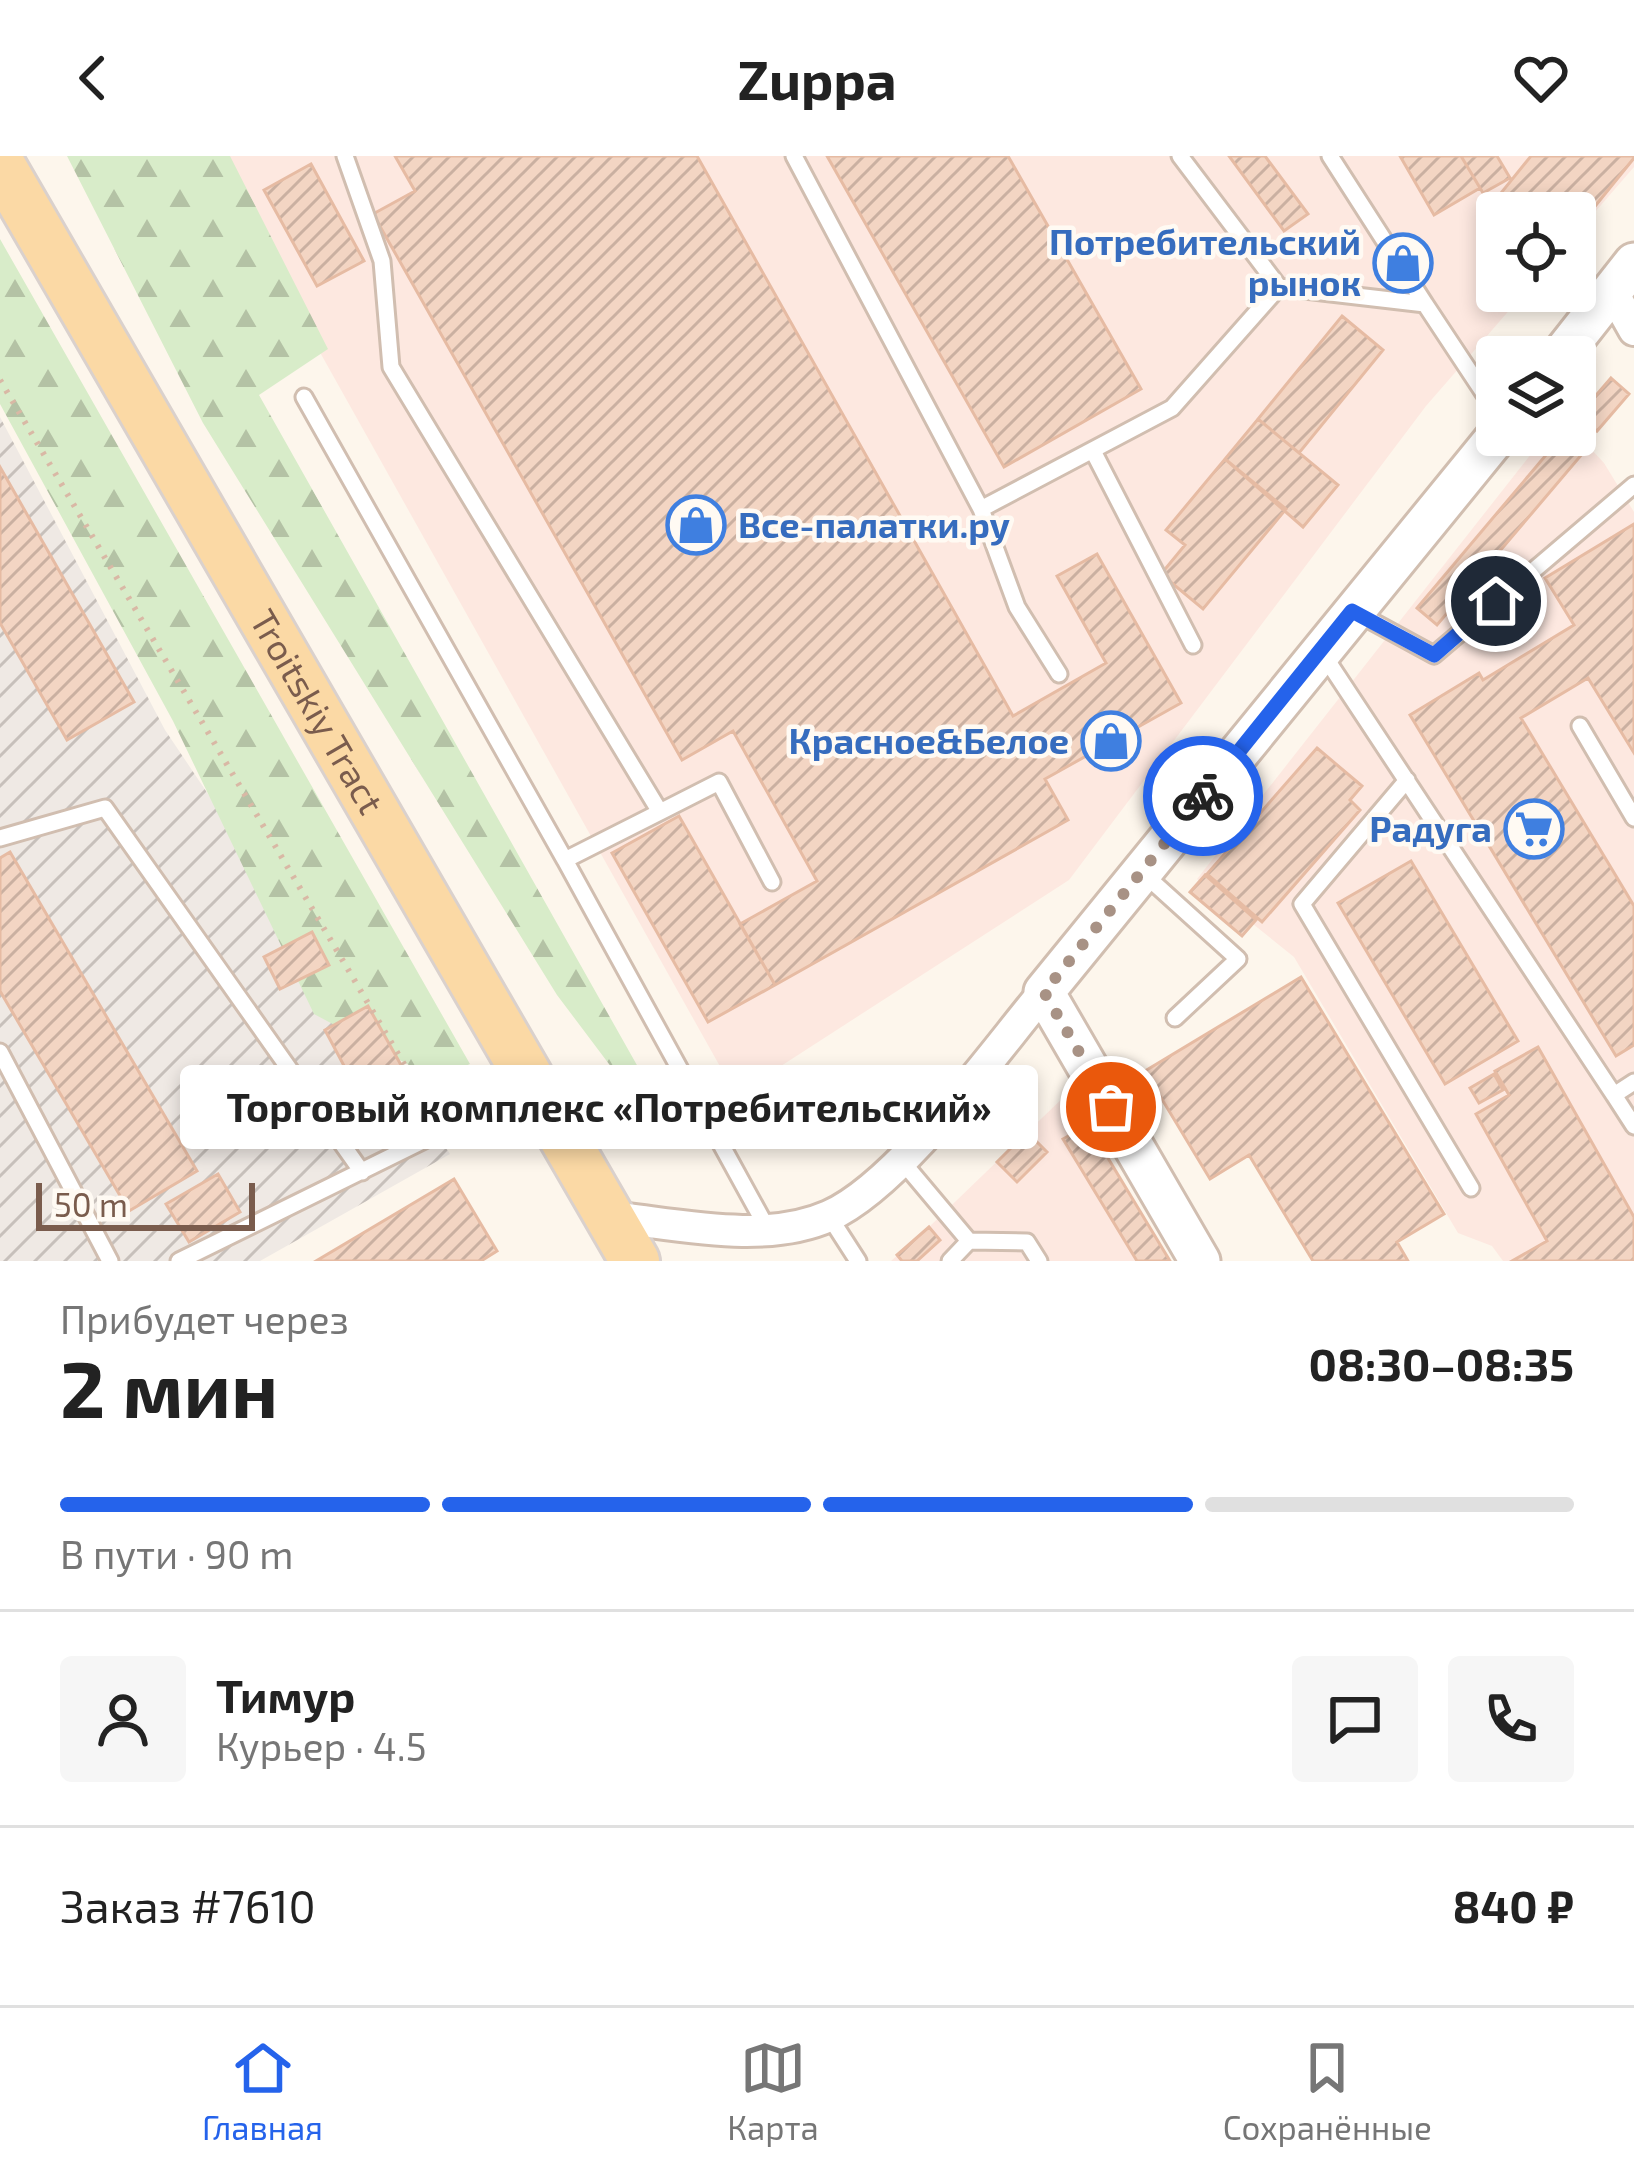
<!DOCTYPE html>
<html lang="ru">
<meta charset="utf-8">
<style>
:root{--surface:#fff;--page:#f6f6f6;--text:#222;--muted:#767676;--line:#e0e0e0;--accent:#2563eb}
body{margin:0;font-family:"Exo 2",sans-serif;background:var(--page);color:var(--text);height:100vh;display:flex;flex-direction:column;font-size:45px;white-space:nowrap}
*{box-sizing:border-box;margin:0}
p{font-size:39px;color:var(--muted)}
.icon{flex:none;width:66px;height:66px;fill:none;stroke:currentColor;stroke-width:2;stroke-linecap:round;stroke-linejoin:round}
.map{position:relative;height:1105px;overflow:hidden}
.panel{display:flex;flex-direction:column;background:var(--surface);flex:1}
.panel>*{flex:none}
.fabs{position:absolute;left:1476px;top:36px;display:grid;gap:24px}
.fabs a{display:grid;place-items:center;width:120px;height:120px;border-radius:12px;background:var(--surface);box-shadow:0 6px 18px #0003;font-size:60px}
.scale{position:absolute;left:36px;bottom:30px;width:219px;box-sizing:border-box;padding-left:12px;border:6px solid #7a5c4d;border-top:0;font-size:33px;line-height:42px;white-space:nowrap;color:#7a5c4d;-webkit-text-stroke:9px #fffaf3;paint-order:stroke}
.pin{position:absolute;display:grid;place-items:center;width:102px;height:102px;color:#fff;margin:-51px;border:6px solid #fff;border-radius:50%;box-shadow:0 3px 12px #0007}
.courier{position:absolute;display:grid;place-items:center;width:120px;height:120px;margin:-60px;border:9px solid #2563eb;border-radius:50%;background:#fff;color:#222;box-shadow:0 3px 15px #0007}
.bubble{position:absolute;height:84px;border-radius:12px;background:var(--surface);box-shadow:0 6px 18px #0003;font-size:39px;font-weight:700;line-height:84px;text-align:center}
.head em{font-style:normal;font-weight:700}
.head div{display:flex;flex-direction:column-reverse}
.head{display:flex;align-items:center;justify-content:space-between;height:204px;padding:0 60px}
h1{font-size:78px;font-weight:700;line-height:90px}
.bar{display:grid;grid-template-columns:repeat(4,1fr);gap:18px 12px;align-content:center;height:144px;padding:0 60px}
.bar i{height:15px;border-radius:9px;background:var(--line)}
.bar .selected{background:var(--accent)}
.bar p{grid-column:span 4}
.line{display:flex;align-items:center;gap:30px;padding:0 60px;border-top:3px solid var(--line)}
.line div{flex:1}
.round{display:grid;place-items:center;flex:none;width:126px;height:126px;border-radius:12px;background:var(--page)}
header{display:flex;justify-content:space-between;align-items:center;height:156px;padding:0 60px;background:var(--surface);font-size:54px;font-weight:700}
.menu{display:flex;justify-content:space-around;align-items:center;height:168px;border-top:3px solid var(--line);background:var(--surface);font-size:33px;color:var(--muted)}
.menu a{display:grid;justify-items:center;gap:6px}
.menu .selected{color:var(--accent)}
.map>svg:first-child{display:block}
.commercial{fill:#fde8e0}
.industrial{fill:url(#industrial-furrows)}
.forest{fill:url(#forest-firs)}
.building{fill:url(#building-hatch);stroke:#e6bba3;stroke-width:3}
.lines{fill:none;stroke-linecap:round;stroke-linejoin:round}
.service-casing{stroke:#d1beb0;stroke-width:21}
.minor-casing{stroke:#d1beb0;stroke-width:36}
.tertiary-casing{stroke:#d1beb0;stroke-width:45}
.primary-casing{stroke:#dad1cd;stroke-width:54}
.path{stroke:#d9b8a5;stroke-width:6;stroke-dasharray:3 9;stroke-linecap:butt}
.service{stroke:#fff;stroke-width:15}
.minor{stroke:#fff;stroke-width:30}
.tertiary{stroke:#fff;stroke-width:39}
.primary{stroke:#fbd9a5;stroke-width:48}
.done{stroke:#a89285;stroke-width:12;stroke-dasharray:0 21.6}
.route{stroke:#2563eb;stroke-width:15}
.labels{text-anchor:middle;stroke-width:9;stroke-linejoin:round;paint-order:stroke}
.shop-label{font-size:36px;font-weight:bold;fill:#366cbe;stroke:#fffaf3;text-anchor:end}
.street-label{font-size:36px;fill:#7a5c4d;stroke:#fffaf3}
</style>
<header><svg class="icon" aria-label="back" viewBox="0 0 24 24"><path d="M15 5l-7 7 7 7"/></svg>Zuppa<svg class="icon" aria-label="heart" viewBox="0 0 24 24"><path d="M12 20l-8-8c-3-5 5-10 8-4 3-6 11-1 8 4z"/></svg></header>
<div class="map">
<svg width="1634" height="1105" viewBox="0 0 1634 1105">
<defs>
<pattern id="industrial-furrows" width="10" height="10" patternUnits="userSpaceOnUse" patternTransform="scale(3)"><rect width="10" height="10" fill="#efe9e4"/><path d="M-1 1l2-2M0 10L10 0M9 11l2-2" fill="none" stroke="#c7c0bb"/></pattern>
<pattern id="forest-firs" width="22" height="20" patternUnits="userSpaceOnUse" patternTransform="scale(3)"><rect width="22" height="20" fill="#d8ecc9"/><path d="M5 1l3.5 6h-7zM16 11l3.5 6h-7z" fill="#b4c2a5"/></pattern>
<pattern id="building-hatch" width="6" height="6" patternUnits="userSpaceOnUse" patternTransform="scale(3)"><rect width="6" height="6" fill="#f3d5c3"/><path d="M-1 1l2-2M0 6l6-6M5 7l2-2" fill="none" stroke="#cab0a1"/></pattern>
</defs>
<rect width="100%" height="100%" fill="#fdf6ec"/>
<path class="commercial" d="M210 0H1634V11L1575 79V57H1497V135H1526L1426 250 1069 724 736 939Z
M1575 276 1604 307 1634 356V1105H1503L1492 1090 1458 1077 1294 801 1197 723 1546 279Z
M1069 936 1170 1105H891L929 1071Z"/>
<path class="industrial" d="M0 261 165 574 450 998 260 1105H0Z"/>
<path class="forest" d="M67 0H230L328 193 259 239 638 911 624 928 557 839 203 267Z
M0 83 470 908 435 923 314 858 173 565 0 248Z"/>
<path class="building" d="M395 0H697L1013 560 1106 507 1057 420 1097 398 1181 547 1045 623 1068 664 775 829 740 768 817 725 733 575 682 604 373 58 415 35Z
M827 0H1008L1141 233 1004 311Z
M1229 0H1265L1308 58 1284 75Z
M1400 0H1461L1480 32 1434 59Z
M1461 0H1497L1510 22 1483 37Z
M1531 0H1634V2L1575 75V57H1497V69L1484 58Z
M311 8 364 105 317 130 264 34Z
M1342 160 1383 194 1299 297 1258 263Z
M1611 222 1629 238 1597 275 1579 259Z
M1258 263 1338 329 1303 371 1225 303Z
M1562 280 1583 297 1437 469 1417 452Z
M1225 303 1286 353 1203 453 1161 418 1185 389 1166 374Z
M0 311 134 546 67 584 0 467Z
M1634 368V597L1588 522 1521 562 1634 750V889L1616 900 1410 559 1479 517 1483 524 1574 469 1545 422Z
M1317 592 1362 630 1350 644 1360 654 1262 766 1207 718Z
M679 660 775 829 708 866 612 697Z
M10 696 197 1015 129 1055 0 835V702Z
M1411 705 1518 885 1445 928 1338 747Z
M1205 719 1256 764 1242 780 1190 736Z
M312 776 329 809 280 833 264 801Z
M1301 821 1444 1058 1397 1086 1408 1105H1313L1249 999 1210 1023 1145 915Z
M368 850 425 952 391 971 361 917 351 923 325 874Z
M1538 891 1634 1061V1105H1512L1547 1085 1476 958 1509 939 1495 915Z
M1494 918 1503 934 1479 947 1470 932Z
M1088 969 1170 1105H1137L1063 983Z
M1027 976 1047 996 1017 1026 997 1006Z
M218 1018 240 1056 189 1086 166 1048Z
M454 1023 497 1095 481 1105H316Z
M929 1071 940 1084 917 1105H902L897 1099Z"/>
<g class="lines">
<g class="service-casing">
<path id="service" d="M345 0 382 105 391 211 660 656 565 704 767 1072
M794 0 981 353 1172 252 1279 131
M1180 0 1279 131 1425 148 1497 257
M1330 0 1425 148
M304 241 565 704
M1093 295 1193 489
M981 353 1017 451 1059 518
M1355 456 1434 499 1634 329
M1321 495 1614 939 1634 926
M1580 570 1634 662
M1407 624 1302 748 1471 1032
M660 656 719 626 772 726
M0 682 105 652 362 1016
M1144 718 1238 803 1175 862
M0 896 110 1105
M1614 939 1634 970
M901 1004 969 1085 1027 1086 1039 1105
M829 1060 858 1105
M179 1105 526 934
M950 1105 969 1085"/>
</g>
<g class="minor-casing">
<path id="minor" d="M1612 135 1634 174
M610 1061C677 1068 764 1089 829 1060 899 1029 993 897 1044 836"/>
</g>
<g class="tertiary-casing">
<path id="tertiary" d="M1560 201 1634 107
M1200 1105 1044 836 1498 279"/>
</g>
<g class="primary-casing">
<g id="primary">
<path id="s1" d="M0 8 635 1105"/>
</g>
</g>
<path class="path" d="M0 224 434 959
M485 980 517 977"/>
<use href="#service" class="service"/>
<use href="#minor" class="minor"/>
<use href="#tertiary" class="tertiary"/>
<use href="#primary" class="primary"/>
</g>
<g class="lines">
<path class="done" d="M1111 951 1044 836 1203 640"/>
<path class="route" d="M1203 640 1352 455 1434 499 1496 445"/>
</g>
<defs>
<g id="shop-ring" transform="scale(3)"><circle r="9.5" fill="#fffaf3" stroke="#3f7fe0" stroke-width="1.5"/><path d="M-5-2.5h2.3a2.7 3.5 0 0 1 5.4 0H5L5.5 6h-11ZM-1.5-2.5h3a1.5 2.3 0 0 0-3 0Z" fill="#3f7fe0"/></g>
<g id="supermarket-ring" transform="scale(3)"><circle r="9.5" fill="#fffaf3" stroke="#3f7fe0" stroke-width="1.5"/><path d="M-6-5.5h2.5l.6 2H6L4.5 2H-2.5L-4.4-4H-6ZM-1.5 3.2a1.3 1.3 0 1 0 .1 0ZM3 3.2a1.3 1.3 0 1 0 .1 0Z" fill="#3f7fe0"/></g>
</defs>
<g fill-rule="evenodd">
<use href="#shop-ring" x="1403" y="107"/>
<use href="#shop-ring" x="696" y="369"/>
<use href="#shop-ring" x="1111" y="585"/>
<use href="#supermarket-ring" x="1534" y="673"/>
</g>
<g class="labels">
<g class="shop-label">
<text x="1361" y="99">Потребительский<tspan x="1361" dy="41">рынок</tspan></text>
<text x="738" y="382" text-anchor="start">Все-палатки.ру</text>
<text x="1069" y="598">Красное&amp;Белое</text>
<text x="1492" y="686">Радуга</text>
</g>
<g class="street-label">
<text dy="13" stroke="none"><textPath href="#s1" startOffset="633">Troitskiy Tract</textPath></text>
</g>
</g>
</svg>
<div class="fabs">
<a><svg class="icon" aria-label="locate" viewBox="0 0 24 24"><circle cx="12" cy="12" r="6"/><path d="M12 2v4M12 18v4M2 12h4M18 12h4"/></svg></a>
<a><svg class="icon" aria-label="layers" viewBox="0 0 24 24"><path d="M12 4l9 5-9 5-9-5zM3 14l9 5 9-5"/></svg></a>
</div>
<div class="scale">50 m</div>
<div class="pin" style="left:1111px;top:951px;background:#ea580c"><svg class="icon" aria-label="bag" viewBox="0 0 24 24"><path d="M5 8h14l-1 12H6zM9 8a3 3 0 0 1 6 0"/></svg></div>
<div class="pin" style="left:1496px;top:445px;background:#1f2937"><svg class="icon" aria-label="home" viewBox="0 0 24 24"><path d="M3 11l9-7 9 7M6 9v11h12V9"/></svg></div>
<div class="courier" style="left:1203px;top:640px"><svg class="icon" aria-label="bike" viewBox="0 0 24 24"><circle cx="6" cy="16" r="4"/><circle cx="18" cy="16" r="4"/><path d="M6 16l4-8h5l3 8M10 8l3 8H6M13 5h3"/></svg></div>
<div class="bubble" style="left:180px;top:909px;width:858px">Торговый комплекс «Потребительский»</div>
</div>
<section class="panel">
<div class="head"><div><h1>2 мин</h1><p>Прибудет через</p></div><em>08:30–08:35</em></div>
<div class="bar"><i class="selected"></i><i class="selected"></i><i class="selected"></i><i></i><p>В пути · 90 m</p></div>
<div class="line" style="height:216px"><a class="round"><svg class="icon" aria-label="person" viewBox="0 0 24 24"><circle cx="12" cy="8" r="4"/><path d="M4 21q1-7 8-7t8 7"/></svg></a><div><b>Тимур</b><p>Курьер · 4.5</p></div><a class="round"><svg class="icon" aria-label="chat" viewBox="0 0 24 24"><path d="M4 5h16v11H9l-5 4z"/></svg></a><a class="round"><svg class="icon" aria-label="phone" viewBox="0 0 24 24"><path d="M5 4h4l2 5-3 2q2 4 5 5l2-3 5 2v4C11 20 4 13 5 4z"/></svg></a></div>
<div class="line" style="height:156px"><div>Заказ #7610</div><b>840 ₽</b></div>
</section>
<nav class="menu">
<a class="selected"><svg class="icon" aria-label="home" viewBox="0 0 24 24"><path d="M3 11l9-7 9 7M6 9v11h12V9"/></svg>Главная</a>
<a><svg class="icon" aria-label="map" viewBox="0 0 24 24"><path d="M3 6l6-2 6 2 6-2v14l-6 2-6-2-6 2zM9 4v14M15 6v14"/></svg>Карта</a>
<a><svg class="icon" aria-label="saved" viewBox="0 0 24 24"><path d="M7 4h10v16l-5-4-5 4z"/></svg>Сохранённые</a>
</nav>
